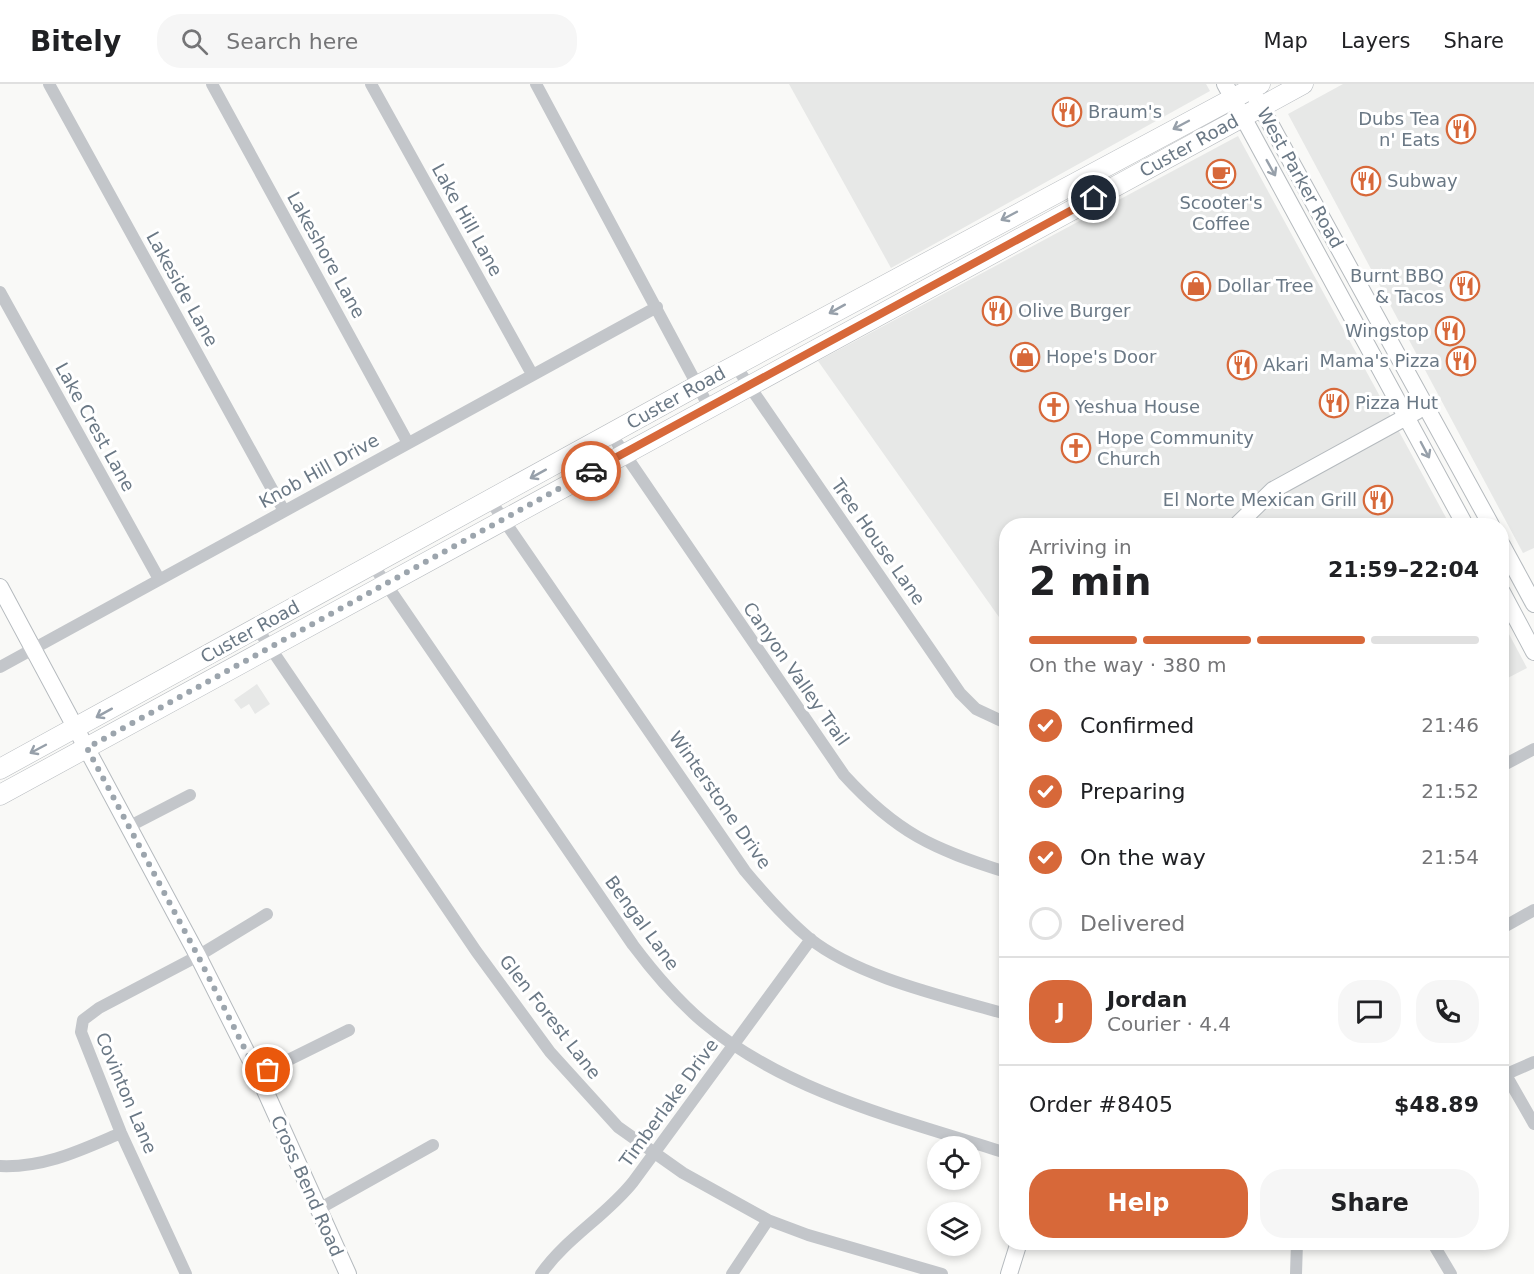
<!DOCTYPE html>
<meta charset="utf-8">
<style>
:root{--surface:#fff;--page:#f6f6f6;--text:#202124;--muted:#757577;--line:#e0e0e0;--accent:#d76839}
body{margin:0;font-family:"DejaVu Sans",sans-serif;background:var(--page);color:var(--text);height:100vh;display:flex;flex-direction:column;font-size:22px;white-space:nowrap}
*{box-sizing:border-box;margin:0}
p{font-size:20px;color:var(--muted)}
.icon{flex:none;width:33px;height:33px;fill:none;stroke:currentColor;stroke-width:2;stroke-linecap:round;stroke-linejoin:round}
.map{position:relative;flex:1;overflow:hidden}
.panel{position:absolute;left:999px;top:434px;width:510px;height:732px;display:flex;flex-direction:column;background:var(--surface);border-radius:24px;box-shadow:0 3px 9px #0003}
.panel>*{flex:none}
.buttons{position:absolute;left:927px;top:1052px;display:grid;gap:12px}
.buttons a{display:grid;place-items:center;width:54px;height:54px;border-radius:50%;background:var(--surface);box-shadow:0 3px 9px #0003;font-size:30px}
.pin{position:absolute;display:grid;place-items:center;width:51px;height:51px;color:#fff;margin:-26px;border:3px solid #fff;border-radius:50%;box-shadow:0 2px 6px #0007}
.courier{position:absolute;display:grid;place-items:center;width:60px;height:60px;margin:-30px;border:4px solid #d76839;border-radius:50%;background:#fff;color:#222;box-shadow:0 2px 8px #0007}
.head em{font-style:normal;font-weight:700}
.head div{display:flex;flex-direction:column-reverse}
.head{display:flex;align-items:center;justify-content:space-between;height:102px;padding:0 30px}
h1{font-size:39px;font-weight:700;line-height:45px}
.bar{display:grid;grid-template-columns:repeat(4,1fr);gap:9px 6px;align-content:center;height:72px;padding:0 30px}
.bar i{height:8px;border-radius:4px;background:var(--line)}
.bar .on{background:var(--accent)}
.bar p{grid-column:span 4}
.line{display:flex;align-items:center;gap:15px;padding:0 30px;border-top:2px solid var(--line)}
.line div{flex:1}
.round{display:grid;place-items:center;flex:none;width:63px;height:63px;border-radius:24px;background:var(--page)}
ol{padding:0 30px;list-style:none}
li{display:flex;align-items:center;gap:18px;height:66px}
li p{margin-inline-start:auto}
li .icon{padding:6px;border-radius:50%;background:var(--accent);color:#fff;stroke-width:4}
li:last-child{color:var(--muted)}
li i{width:33px;height:33px;border:3px solid var(--line);border-radius:50%}
.primary-button{display:flex;gap:12px;margin-top:auto;padding:12px 30px}
.primary-button a{flex:1;height:69px;border-radius:24px;background:var(--accent);color:#fff;font-size:24px;font-weight:700;line-height:69px;text-align:center}
.primary-button a+a{background:var(--page);color:var(--text)}
header{display:flex;align-items:center;gap:36px;box-sizing:border-box;height:84px;padding:0 30px;background:var(--surface);border-bottom:2px solid var(--line)}
header strong{font-size:28px}
nav{display:flex;gap:33px;margin-inline-start:auto;font-size:21px}
.search{width:420px;height:54px;background:var(--page);display:flex;align-items:center;gap:15px;box-sizing:border-box;padding:0 21px;border-radius:24px;color:var(--muted);font-size:22px}
.map>svg:first-child{display:block}
.built{fill:#e7e8e7}
.lines{fill:none;stroke-linecap:round;stroke-linejoin:round}
.secondary-casing{stroke:#b5babe;stroke-width:18}
.primary-casing{stroke:#b6babe;stroke-width:21}
.street{stroke:#c3c6ca;stroke-width:12}
.secondary{stroke:#fff;stroke-width:16}
.primary{stroke:#fff;stroke-width:20}
.oneway{stroke:#97a0aa}
.done{stroke:#9ca5ad;stroke-width:6;stroke-dasharray:0 10.8}
.route{stroke:#d76839;stroke-width:8}
.labels{text-anchor:middle;stroke-width:6;stroke-linejoin:round;paint-order:stroke}
.poi-label{font-size:18px;fill:#6a7885;stroke:#fff;text-anchor:start}
.street-label{font-size:18px;fill:#6a7885;stroke:#fff}
</style>
<header>
<strong>Bitely</strong>
<div class="search"><svg class="icon" aria-label="search" viewBox="0 0 24 24"><circle cx="10" cy="10" r="6"/><path d="M15 15l6 6"/></svg>Search here</div>
<nav><a>Map</a><a>Layers</a><a>Share</a></nav>
</header>
<div class="map">
<svg width="1534" height="1190" viewBox="0 0 1534 1190">
<rect width="100%" height="100%" fill="#f9f9f7"/>
<path class="built" d="M789 0H1206L1210 7 891 184Z
M1343 0H1534V464L1523 469 1288 30Z
M1238 52 1450 441H1006V543L818 277Z
M1502 537 1527 584 1502 597Z
M257 600 270 620 255 630 249 620 241 625 234 616Z"/>
<g class="lines">
<g class="secondary-casing">
<path id="secondary" d="M1225 0 1465 441
M1256 14 1491 441
M1237 441 1273 406 1417 327
M1502 461 1534 520
M0 503 198 872 258 991 348 1190
M1502 508 1534 568
M1009 1190 1019 1158"/>
</g>
<g class="primary-casing">
<path id="primary" d="M0 685 697 302 1260 0
M0 711 1303 0"/>
</g>
<path class="street" d="M49 0 284 427
M212 0 408 359
M371 0 532 290
M536 0 709 323
M0 208 159 495
M735 281 960 609 976 625 1006 639
M611 350 844 691C897 749 933 765 1006 788
M490 416 745 787C765 811 785 834 809 854 857 893 947 913 1006 930
M373 481 633 861C654 889 676 915 703 938 787 1009 904 1036 1006 1069
M257 544 476 867 550 968 618 1043 683 1089 768 1136 808 1151 942 1190
M0 583 657 223
M1502 682 1534 665
M130 742 190 711
M1502 844 1534 826
M258 991 349 946
M1506 991 1534 1040
M1502 992 1534 978
M0 1082C45 1084 81 1066 121 1049
M317 1126 433 1061
M1432 1158 1451 1190
M186 1190 121 1049 81 948 83 936 99 924 198 872 267 830
M541 1190C566 1154 606 1132 633 1098L811 855
M732 1190 768 1136
M1296 1190 1297 1158"/>
<use href="#secondary" class="secondary"/>
<use href="#primary" class="primary"/>
</g>
<defs><path id="oneway-shaft" d="M-6 0H5M1.5-3L5.5 0L1.5 3" fill="none" stroke-width="1.6" stroke-linecap="round" stroke-linejoin="round" transform="scale(1.5)"/></defs>
<g class="oneway">
<use href="#oneway-shaft" transform="translate(1181 41) rotate(152)"/>
<use href="#oneway-shaft" transform="translate(1271 84) rotate(61)"/>
<use href="#oneway-shaft" transform="translate(1009 132) rotate(152)"/>
<use href="#oneway-shaft" transform="translate(837 225) rotate(151)"/>
<use href="#oneway-shaft" transform="translate(1425 366) rotate(62)"/>
<use href="#oneway-shaft" transform="translate(538 390) rotate(151)"/>
<use href="#oneway-shaft" transform="translate(104 629) rotate(151)"/>
<use href="#oneway-shaft" transform="translate(38 665) rotate(152)"/>
</g>
<g class="lines">
<path class="done" d="M268 986 258 991 198 872 87 664 591 387"/>
<path class="route" d="M591 387 1094 114"/>
</g>
<defs>
<g id="restaurant-ring" transform="scale(1.5)"><circle r="9.5" fill="#fff" stroke="#d76839" stroke-width="1.5"/><path d="M-5-6h1v4h1v-4h1v4h1v-4h1v5L-1.5 .5V6h-2V.5L-5-1ZM5-6V6H3V1.5H1.5Q1.5-4 5-6Z" fill="#d76839"/></g>
<g id="cafe-ring" transform="scale(1.5)"><circle r="9.5" fill="#fff" stroke="#d76839" stroke-width="1.5"/><path d="M-5.5-4.5H6V0H3Q3 3.5 0 3.5H-2.5Q-5.5 3.5-5.5 0ZM3-3.2v2h1.7v-2ZM-6 4.5H4V6H-6Z" fill="#d76839"/></g>
<g id="shop-ring" transform="scale(1.5)"><circle r="9.5" fill="#fff" stroke="#d76839" stroke-width="1.5"/><path d="M-5-2.5h2.3a2.7 3.5 0 0 1 5.4 0H5L5.5 6h-11ZM-1.5-2.5h3a1.5 2.3 0 0 0-3 0Z" fill="#d76839"/></g>
<g id="church-ring" transform="scale(1.5)"><circle r="9.5" fill="#fff" stroke="#d76839" stroke-width="1.5"/><path d="M-1.2-6h2.4v3.5h3.3v2.4h-3.3V6h-2.4V-.1h-3.3v-2.4h3.3Z" fill="#d76839"/></g>
</defs>
<g fill-rule="evenodd">
<use href="#restaurant-ring" x="1067" y="28"/>
<use href="#restaurant-ring" x="1461" y="45"/>
<use href="#cafe-ring" x="1221" y="90"/>
<use href="#restaurant-ring" x="1366" y="97"/>
<use href="#shop-ring" x="1196" y="202"/>
<use href="#restaurant-ring" x="1465" y="202"/>
<use href="#restaurant-ring" x="997" y="227"/>
<use href="#restaurant-ring" x="1450" y="247"/>
<use href="#shop-ring" x="1025" y="273"/>
<use href="#restaurant-ring" x="1461" y="277"/>
<use href="#restaurant-ring" x="1242" y="281"/>
<use href="#restaurant-ring" x="1334" y="319"/>
<use href="#church-ring" x="1054" y="323"/>
<use href="#church-ring" x="1076" y="364"/>
<use href="#restaurant-ring" x="1378" y="416"/>
</g>
<g class="labels">
<g class="poi-label">
<text x="1088" y="34">Braum's</text>
<text x="1440" y="41" text-anchor="end">Dubs Tea<tspan x="1440" dy="21">n' Eats</tspan></text>
<text x="1387" y="103">Subway</text>
<text x="1221" y="125" text-anchor="middle">Scooter's<tspan x="1221" dy="21">Coffee</tspan></text>
<text x="1444" y="198" text-anchor="end">Burnt BBQ<tspan x="1444" dy="21">&amp; Tacos</tspan></text>
<text x="1217" y="208">Dollar Tree</text>
<text x="1018" y="233">Olive Burger</text>
<text x="1429" y="253" text-anchor="end">Wingstop</text>
<text x="1046" y="279">Hope's Door</text>
<text x="1440" y="283" text-anchor="end">Mama's Pizza</text>
<text x="1263" y="287">Akari</text>
<text x="1355" y="325">Pizza Hut</text>
<text x="1075" y="329">Yeshua House</text>
<text x="1097" y="360">Hope Community<tspan x="1097" dy="21">Church</tspan></text>
<text x="1357" y="422" text-anchor="end">El Norte Mexican Grill</text>
</g>
<g class="street-label">
<text transform="translate(1189 62) rotate(-29)" y="6">Custer Road</text>
<text transform="translate(1300 94) rotate(61)" y="6">West Parker Road</text>
<text transform="translate(467 136) rotate(61)" y="6">Lake Hill Lane</text>
<text transform="translate(326 171) rotate(61)" y="6">Lakeshore Lane</text>
<text transform="translate(182 205) rotate(61)" y="6">Lakeside Lane</text>
<text transform="translate(676 314) rotate(-29)" y="6">Custer Road</text>
<text transform="translate(95 343) rotate(61)" y="6">Lake Crest Lane</text>
<text transform="translate(319 387) rotate(-29)" y="6">Knob Hill Drive</text>
<text transform="translate(878 458) rotate(55)" y="6">Tree House Lane</text>
<text transform="translate(250 548) rotate(-29)" y="6">Custer Road</text>
<text transform="translate(796 590) rotate(55)" y="6">Canyon Valley Trail</text>
<text transform="translate(720 716) rotate(55)" y="6">Winterstone Drive</text>
<text transform="translate(642 839) rotate(54)" y="6">Bengal Lane</text>
<text transform="translate(550 933) rotate(52)" y="6">Glen Forest Lane</text>
<text transform="translate(126 1009) rotate(67)" y="6">Covinton Lane</text>
<text transform="translate(669 1019) rotate(-54)" y="6">Timberlake Drive</text>
<text transform="translate(307 1102) rotate(66)" y="6">Cross Bend Road</text>
</g>
</g>
</svg>
<div class="buttons">
<a><svg class="icon" aria-label="locate" viewBox="0 0 24 24"><circle cx="12" cy="12" r="6"/><path d="M12 2v4M12 18v4M2 12h4M18 12h4"/></svg></a>
<a><svg class="icon" aria-label="layers" viewBox="0 0 24 24"><path d="M12 4l9 5-9 5-9-5zM3 14l9 5 9-5"/></svg></a>
</div>
<div class="pin" style="left:268px;top:986px;background:#ea580c"><svg class="icon" aria-label="bag" viewBox="0 0 24 24"><path d="M5 8h14l-1 12H6zM9 8a3 3 0 0 1 6 0"/></svg></div>
<div class="pin" style="left:1094px;top:114px;background:#1f2937"><svg class="icon" aria-label="home" viewBox="0 0 24 24"><path d="M3 11l9-7 9 7M6 9v11h12V9"/></svg></div>
<div class="courier" style="left:591px;top:387px"><svg class="icon" aria-label="car" viewBox="0 0 24 24"><path d="M5 17H2v-5l4-1 3-4h7l3 4 3 1v5h-3M9 17h6M6 11h13"/><circle cx="7" cy="17" r="2"/><circle cx="17" cy="17" r="2"/></svg></div>
<section class="panel">
<div class="head"><div><h1>2 min</h1><p>Arriving in</p></div><em>21:59–22:04</em></div>
<div class="bar"><i class="on"></i><i class="on"></i><i class="on"></i><i></i><p>On the way · 380 m</p></div>
<ol>
<li><svg class="icon" aria-label="check" viewBox="0 0 24 24"><path d="M5 12l5 5 9-10"/></svg>Confirmed<p>21:46</p></li>
<li><svg class="icon" aria-label="check" viewBox="0 0 24 24"><path d="M5 12l5 5 9-10"/></svg>Preparing<p>21:52</p></li>
<li><svg class="icon" aria-label="check" viewBox="0 0 24 24"><path d="M5 12l5 5 9-10"/></svg>On the way<p>21:54</p></li>
<li><i></i>Delivered</li>
</ol>
<div class="line" style="height:108px"><b class="round" style="background:var(--accent);color:#fff">J</b><div><b>Jordan</b><p>Courier · 4.4</p></div><a class="round"><svg class="icon" aria-label="chat" viewBox="0 0 24 24"><path d="M4 5h16v11H9l-5 4z"/></svg></a><a class="round"><svg class="icon" aria-label="phone" viewBox="0 0 24 24"><path d="M5 4h4l2 5-3 2q2 4 5 5l2-3 5 2v4C11 20 4 13 5 4z"/></svg></a></div>
<div class="line" style="height:78px"><div>Order #8405</div><b>$48.89</b></div>
<div class="primary-button"><a>Help</a><a>Share</a></div>
</section>
</div>
